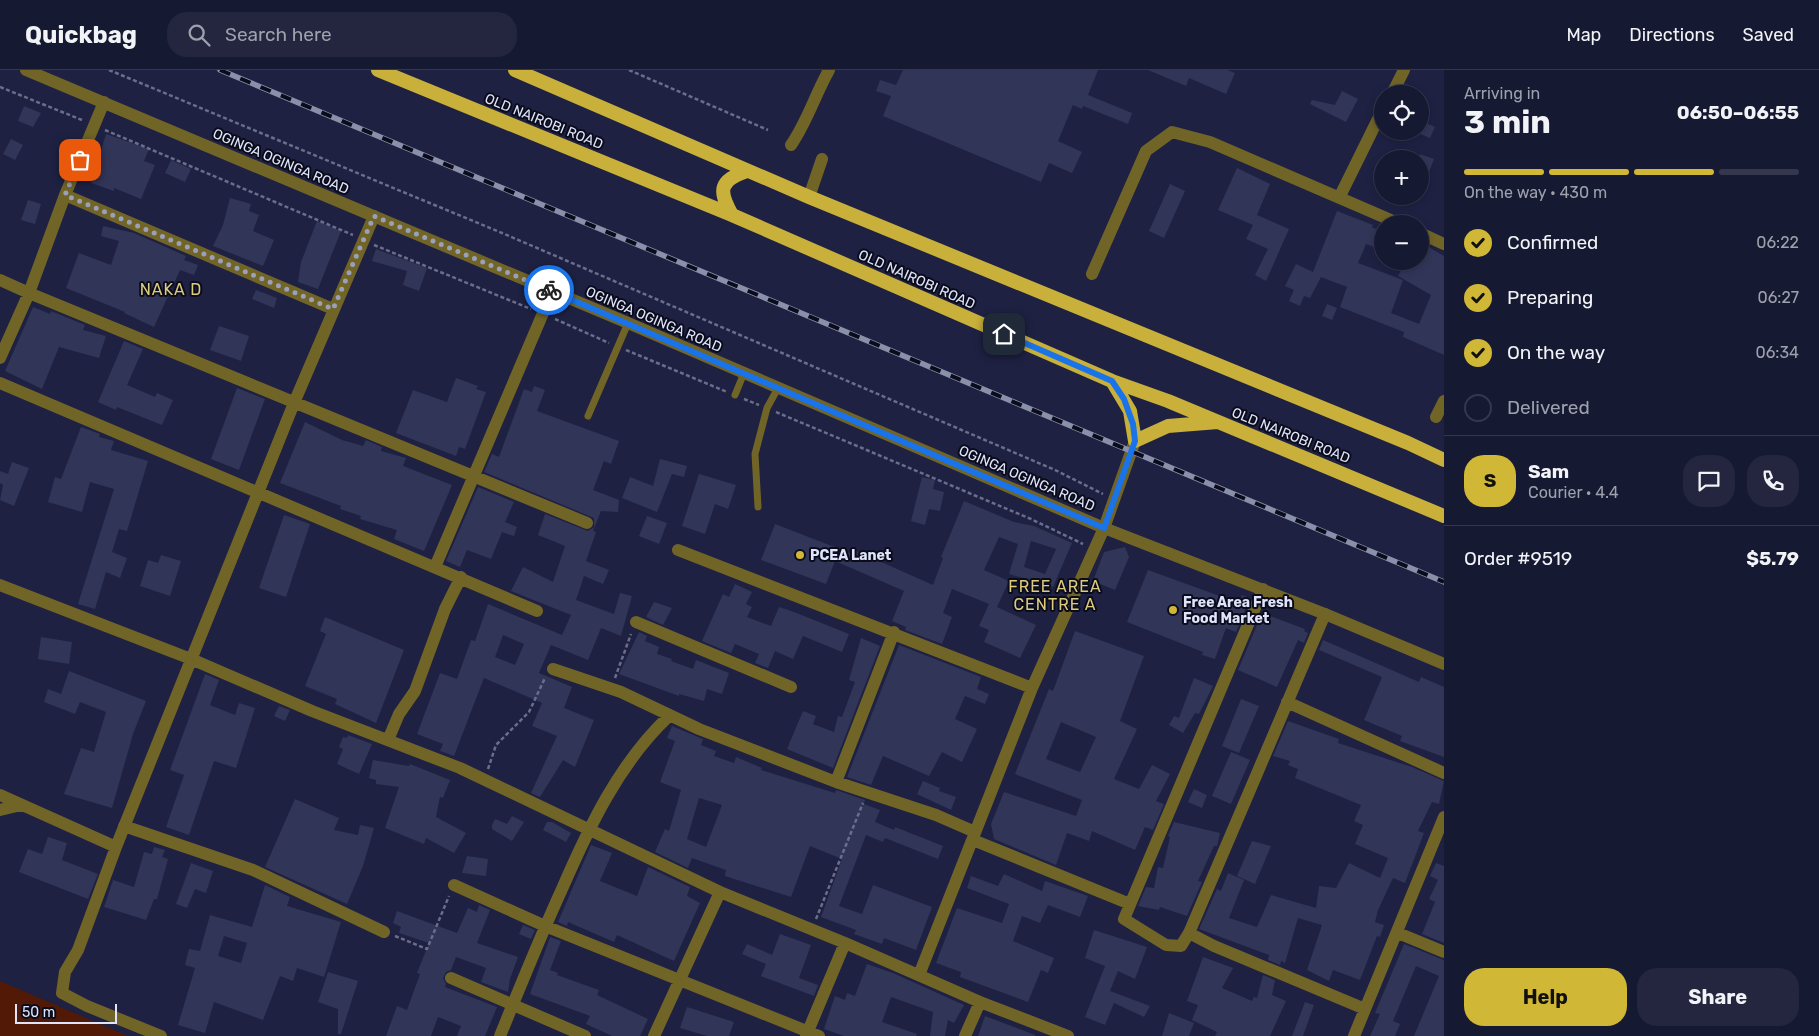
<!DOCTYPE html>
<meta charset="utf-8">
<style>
:root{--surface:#161932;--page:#23263e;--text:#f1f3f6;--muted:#9ea0ac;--line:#35384d;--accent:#d1b736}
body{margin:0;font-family:Rubik,sans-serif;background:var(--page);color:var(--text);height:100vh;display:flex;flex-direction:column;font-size:19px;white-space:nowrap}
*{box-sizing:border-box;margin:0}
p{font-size:16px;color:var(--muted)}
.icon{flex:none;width:28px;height:28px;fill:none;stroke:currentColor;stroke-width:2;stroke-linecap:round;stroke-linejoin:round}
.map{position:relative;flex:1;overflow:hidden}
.panel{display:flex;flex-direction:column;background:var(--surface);width:375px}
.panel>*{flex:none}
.tools{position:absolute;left:1374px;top:15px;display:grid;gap:10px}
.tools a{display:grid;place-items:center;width:55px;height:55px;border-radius:50%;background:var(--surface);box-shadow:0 2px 8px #0003,0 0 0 1px var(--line);font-size:25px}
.scale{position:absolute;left:15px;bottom:12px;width:102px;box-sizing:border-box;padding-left:5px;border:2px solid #dfe4fa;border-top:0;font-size:14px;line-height:18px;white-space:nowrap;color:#dfe4fa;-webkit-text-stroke:4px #0b0c1b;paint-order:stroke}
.pin{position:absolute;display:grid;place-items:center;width:42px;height:42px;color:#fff;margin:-21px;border-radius:10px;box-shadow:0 2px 8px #0006}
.courier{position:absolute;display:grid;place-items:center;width:50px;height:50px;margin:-25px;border:4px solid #1a73e8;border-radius:50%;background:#fff;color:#222;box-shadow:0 1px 6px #0007}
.summary em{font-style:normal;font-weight:700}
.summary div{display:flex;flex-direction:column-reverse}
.summary{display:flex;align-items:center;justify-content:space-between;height:85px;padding:0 20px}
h1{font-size:32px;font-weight:700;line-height:38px}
.bar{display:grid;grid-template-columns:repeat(4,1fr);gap:8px 5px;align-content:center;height:60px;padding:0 20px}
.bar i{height:6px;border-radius:4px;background:var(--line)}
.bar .on{background:var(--accent)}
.bar p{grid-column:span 4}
.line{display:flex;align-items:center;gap:12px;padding:0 20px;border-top:1px solid var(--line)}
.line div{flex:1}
.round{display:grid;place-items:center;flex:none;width:52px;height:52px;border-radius:20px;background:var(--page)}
ol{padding:0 20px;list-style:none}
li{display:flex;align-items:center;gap:15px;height:55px}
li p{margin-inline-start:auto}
li .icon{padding:5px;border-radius:50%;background:var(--accent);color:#111;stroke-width:4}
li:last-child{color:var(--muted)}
li i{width:28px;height:28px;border:2px solid var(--line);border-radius:50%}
.primary-button{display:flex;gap:10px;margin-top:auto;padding:10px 20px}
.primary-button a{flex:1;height:58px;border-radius:20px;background:var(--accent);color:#111;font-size:20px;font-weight:700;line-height:58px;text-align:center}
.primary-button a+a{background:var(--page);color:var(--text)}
header{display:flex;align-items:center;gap:30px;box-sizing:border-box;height:70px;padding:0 25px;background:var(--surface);border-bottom:1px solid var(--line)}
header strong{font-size:24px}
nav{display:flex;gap:28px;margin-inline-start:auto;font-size:18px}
.search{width:350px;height:45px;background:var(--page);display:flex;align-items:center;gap:12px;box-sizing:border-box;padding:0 18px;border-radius:20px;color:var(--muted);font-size:19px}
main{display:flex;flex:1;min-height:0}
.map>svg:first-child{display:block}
.green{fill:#521906}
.building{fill:#313558;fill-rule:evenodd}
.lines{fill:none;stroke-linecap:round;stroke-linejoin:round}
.path{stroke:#6a6e8a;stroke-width:2.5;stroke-dasharray:4 2.5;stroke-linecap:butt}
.service{stroke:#716427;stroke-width:7}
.minor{stroke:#716427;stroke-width:12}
.tertiary{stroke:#716427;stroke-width:12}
.trunk{stroke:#c8b03a;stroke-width:14}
.rail-casing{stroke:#8b90aa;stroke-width:5.5}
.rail{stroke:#0b0c1b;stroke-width:4;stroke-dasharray:11;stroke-linecap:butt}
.done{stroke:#9ba0ba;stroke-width:5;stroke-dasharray:0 9}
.route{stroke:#1a73e8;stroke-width:6}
.poi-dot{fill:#d1b736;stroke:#0b0c1b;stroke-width:2}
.labels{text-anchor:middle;stroke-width:4;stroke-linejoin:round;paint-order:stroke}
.street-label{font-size:14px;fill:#dfe4fa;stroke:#0b0c1b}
.poi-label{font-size:14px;font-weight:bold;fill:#dfe4fa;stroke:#0b0c1b;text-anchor:start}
.quarter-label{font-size:16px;letter-spacing:1px;fill:#ddcc7e;stroke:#0b0c1b}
</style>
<header>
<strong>Quickbag</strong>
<div class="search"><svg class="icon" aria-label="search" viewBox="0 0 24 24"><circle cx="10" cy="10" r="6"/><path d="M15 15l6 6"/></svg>Search here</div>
<nav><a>Map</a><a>Directions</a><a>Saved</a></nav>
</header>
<main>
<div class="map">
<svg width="1444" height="966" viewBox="0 0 1444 966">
<rect width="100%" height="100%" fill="#1e2142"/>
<path class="green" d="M0 911 128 966H0Z"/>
<path class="building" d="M903 0H1098L1088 25 1132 43 1128 54 1083 36 1082 39 1073 35 1058 71 1082 82 1072 103 1049 93 1041 112 883 46 891 26 876 21 880 10 896 15Z
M1148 0H1227L1235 3 1226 24 1189 8 1186 16Z
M1342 21 1358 29 1346 52 1310 34 1312 30 1335 35Z
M24 36 41 43 33 57 18 51Z
M1420 50 1435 57 1430 68 1420 64Z
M106 64 149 79 144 91 155 95 141 129 114 118V121L91 113Z
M11 69 23 75 15 90 3 84Z
M1420 84 1434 89 1421 123H1420Z
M171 90 191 99 185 112 165 103Z
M1237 98 1270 114 1257 145 1289 159 1266 211 1255 205 1268 179 1246 169 1253 155 1218 140Z
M1170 114 1185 121 1164 168 1149 161Z
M230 128 251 134 249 141 259 145 253 161 274 170 263 196 213 176 223 155Z
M28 130 41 134 35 154 21 150Z
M1337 141 1373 155 1372 157 1382 162V180L1366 174 1358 193 1403 210 1391 243 1419 254 1431 225 1398 206 1406 191H1420V172L1444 186V285L1403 267 1404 262 1340 237 1347 217 1321 207 1310 228 1304 226 1300 236 1289 231 1294 220 1285 216 1296 194 1313 202Z
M317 151 341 161 318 219 298 212 301 192Z
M103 156 134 163 186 186 184 190 198 195 194 205 180 200 154 257 124 243 125 242 66 218 79 183 111 195 119 171 101 166Z
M376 179 427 198 419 221 403 215 407 201 372 191Z
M256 220 277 228 274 238 252 229Z
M1327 234 1337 238 1332 250 1322 246Z
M33 237 50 244 51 241 85 255 83 260 106 266 99 288 59 277 42 319 5 301Z
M219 256 249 266 241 291 210 280Z
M124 271 143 279 127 315 155 327 157 323 173 330 162 355 117 337 116 340 98 332Z
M456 308 478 316 476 319 486 322 465 379 459 377 456 386 396 363 413 320 447 332Z
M534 316 545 320 537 341 619 371 611 394 604 391 593 420 619 430 618 442 601 441 593 461 596 462 586 491 609 500 603 514 584 506 576 530 614 544 620 523 632 526 621 566 601 558 588 590 551 575 539 603 572 617 564 638 594 650 575 697 563 690 540 727 531 723 557 666 532 656 542 633 484 608 454 686 440 681 443 674 417 664 440 603 457 609 471 570 475 571 488 534 562 565 571 545 511 521 523 497 553 512 565 476 538 465 545 444 588 461 594 457V448L484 402 492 384 499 387 524 319 532 322ZM503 565 524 574 515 595 495 587Z
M237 318 265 329 239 400 211 389Z
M305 352 342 370 363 376 366 370 382 377 381 381 406 388 403 396 452 415 424 481 394 469 397 460 360 449 361 446 340 439 341 436 280 413Z
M81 357 100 364 99 367 114 371 111 380 148 391 127 461 119 459 112 482 127 488 120 508 106 502 95 539 78 534 114 419 90 412 82 442 48 432 55 407 61 409Z
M660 389 687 396 684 407 672 404 657 442 622 428 630 407 653 416Z
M12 392 29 398 14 436 0 430 3 415 0 413V401L8 404Z
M699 404 736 415 728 439 715 434 705 464 682 456Z
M922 407 935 410 933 419 944 422 940 441 929 439 925 455 911 451Z
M478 417 514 432 505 452 517 457 514 466 502 462 491 489 467 480 460 497 446 491Z
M964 431 1014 452 1034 456 1072 473 1053 517 1009 504 1018 474 999 467 984 500 1009 511 997 537 1036 555 1020 588 984 572 989 560 979 556 989 534 962 523 952 519 943 543 952 547 942 574 905 560 906 557 892 551 904 521 835 491 826 514 761 490 775 454 850 483 852 479 933 515 943 488 941 487ZM1031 471 1056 479 1045 504 1024 497Z
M284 445 310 454 286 527 259 518Z
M647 446 667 453 659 474 639 466Z
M1125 477 1129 487 1115 520 1093 511 1104 482Z
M161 485 181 491 170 526 140 516 148 490 158 493Z
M1148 500 1239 533 1242 525 1250 528 1236 562 1226 558 1215 589 1202 585 1203 582 1127 552Z
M735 514 752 522 746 534 752 537 747 547 771 556 779 537 794 542 849 564 842 582 803 566 793 589 775 581 768 598 755 593 759 584 735 574 731 583 702 571 723 524 729 527Z
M654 532 672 538 663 555 646 547Z
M1262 543 1305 559 1304 561 1308 563 1304 573 1298 570 1277 617 1238 600Z
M325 547 404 580 376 653 335 634 337 629 305 616 326 564 320 561Z
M1075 561 1144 586 1120 651 1137 659 1114 709 1139 719 1152 695 1170 704 1156 731 1164 734 1153 760 1145 757 1135 780 1092 761 1089 771 1067 763 1056 795 994 769 991 754 1004 722 1076 746 1082 730 1015 704 1049 619 1053 621ZM1061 652 1096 667 1080 702 1046 689Z
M639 562 647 566 645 571 659 577 657 584 672 589 671 591 693 599 696 590 729 603 722 624 707 619 704 631 679 624V626L619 604Z
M41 567 72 572 69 594 38 589Z
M861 568 880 576 833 698 787 679 803 641 816 646 813 654 834 662 838 646 842 647 855 612 849 610Z
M1323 570 1419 612 1421 607 1444 617V687L1400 671 1402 666 1364 650 1382 607 1319 580Z
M899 575 981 607 977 619 989 624 985 634 965 626 955 649 977 659 962 692 942 682 929 706 883 686 871 715 847 707Z
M69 601 146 631 133 664 112 738 64 724 81 678 94 682 106 642 80 632 75 644 44 632 48 619 61 624Z
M205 604 219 610 210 635 235 645 239 633 255 638 236 698 214 691 189 765 166 757 184 705 170 700Z
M1194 608 1213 616 1199 644 1195 643 1183 663 1169 655 1174 646 1179 648Z
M1241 629 1259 636 1239 683 1222 676Z
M279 636 290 640 285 651 274 646Z
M1288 651 1339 669 1338 673 1412 697 1444 711 1439 734 1432 732 1418 761 1424 763 1405 813 1393 808 1378 840 1375 852 1384 855 1380 867 1377 866 1360 910 1333 900 1329 911 1307 900 1322 855 1298 848 1285 893 1281 891 1280 895 1268 890 1269 885 1199 859 1217 819 1221 821 1228 803 1244 810 1229 848 1257 857 1271 825 1316 838 1319 816 1336 818 1349 793 1380 808 1388 788 1355 774 1363 755 1354 751 1361 735 1295 708 1298 699 1288 695 1290 691 1273 686Z
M672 656 703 669 701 675 716 681 714 686 734 693 736 687 762 698 761 700 835 723 836 720 865 730 864 734 880 740 875 752 894 760 895 757 943 776 938 789 885 768 883 772 866 765 839 836 862 844 873 815 932 837 916 880 884 868 882 874 854 864 856 860 821 847 842 789 810 776 791 827 725 806 726 800 692 788 688 798 655 782 665 759 669 761 681 720 660 712 675 671 667 668ZM699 728 722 735 706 777 687 769Z
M348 665 372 674 359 704 337 694 343 679 339 677 343 667 347 668Z
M1231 682 1250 690 1231 734 1212 726Z
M373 690 409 696 410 694 450 710 443 728 440 727 436 747 466 763 454 783 426 768 424 774 385 758 399 717 376 714V710L369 708Z
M923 711 940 718 939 721 956 727 951 740 917 724Z
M1194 719 1207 725 1202 738 1188 732Z
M295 729 339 748 334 760 358 765 360 755 374 758 363 796 347 834 265 797Z
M512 746 524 752 512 771 492 759V755L495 749 507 754Z
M547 752H552L571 763 566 772 543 760Z
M1174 752 1220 763 1217 776H1214L1198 811 1202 812 1187 846 1160 837 1159 840 1138 836 1146 817 1154 818 1158 797 1163 798 1170 767 1168 766Z
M48 767 67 773 62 790 98 804 88 829 19 802 28 779 42 784Z
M1252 771 1271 776 1255 814 1237 806Z
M591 775 612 783 600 811 637 826 648 797 690 817 687 826 700 833 674 891 617 865 614 872 568 852 567 856 558 852Z
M154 777 165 780 162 787 168 789 157 829H154L146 850 104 837 113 810 134 817 144 782 152 784Z
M467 786 488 789 486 806 462 803Z
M191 793 213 801 206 823 195 819 187 838 176 834Z
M1436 793 1444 796V873L1422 864 1435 832 1429 829 1438 810 1430 806Z
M1004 804 1042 821 1045 811 1088 826 1080 847 1048 835 1040 853 1022 846 1013 871 1054 888 1048 903 1041 900 1028 932 960 907 961 902 936 893 957 838 1002 853 1009 834 967 818 971 806 998 816Z
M265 815 290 827 287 836 341 852 324 907 297 898 293 911 280 906 263 950 214 932 205 963 178 955 195 898 185 895 189 879 200 881 210 845 252 857ZM224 866 247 873 241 893 218 886Z
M479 835 490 840 477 873 518 887 510 909 508 922 481 912 486 898 456 887 451 900 446 902 443 908 446 914 445 917 497 937 485 966H457L461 956 438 947 431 966H386L397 936 407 940 420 904 417 903 429 873 399 863 401 857 393 853 397 841 457 863 468 838 477 842Z
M523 855 535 860 531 869 519 864Z
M1094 860 1147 877 1135 909 1118 901 1110 921 1150 936 1144 947 1114 933 1105 955 1085 947 1105 896 1085 888Z
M780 864 811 875 799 908 818 915 814 926 761 906 766 894 742 884 747 874 772 885Z
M550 867 561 871 550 900 558 903 557 905 599 920 597 925 648 949 640 966H612L586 954 590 946 530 924Z
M1404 874 1444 890V966H1414L1439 906 1416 896 1393 951 1400 954 1395 966H1370L1380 944 1375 943Z
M1203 887 1233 898 1222 918 1252 931 1254 927 1257 928 1263 905 1275 910 1272 925 1286 931 1270 966H1215L1217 962 1192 950 1198 935 1187 931Z
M867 894 893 903 964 935 954 953 948 950 945 966H930L933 942 891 927 882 952 917 964 916 966H844L824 959 835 926 845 930 847 923 855 926Z
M328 902 358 911 341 964H338V939L318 932Z
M1305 932 1314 935 1303 966H1292Z
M687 937 734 952 729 966H707L680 958Z
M1169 943 1194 953 1189 966H1162Z
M985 946 1035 965V966H978Z"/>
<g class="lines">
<path class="path" d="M109 0 502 163 1055 400 1103 424
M629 0 768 60
M0 17 82 50
M105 60 353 165
M374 175 531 239
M555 249 609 273
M626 280 727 322
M744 329 759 335
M776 342 1031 449 1083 474
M615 608 631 564
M488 699 496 675 529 642 545 608
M816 849 863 733
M395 866 427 879 449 826"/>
<path class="service" d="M735 325 744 303
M588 346 628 253
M758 437 755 384 767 338 778 318"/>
<path class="minor" d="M1392 24 1404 0
M791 75C807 52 815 25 829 0
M65 125 333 239
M1340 126 1382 41
M809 127 822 89
M1420 163 1444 174
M1092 204 1146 81 1172 62 1210 72 1400 154
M0 210 29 223 65 125 104 32
M0 288 29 223 587 453
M0 313 537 541
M1436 347 1444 331
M678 480 1032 618
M435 497 552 222
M0 515 191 589 312 641 460 698 720 822 845 873 980 932 1068 966
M1263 519 1124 849 1166 875 1181 876 1189 863 1214 876 1365 939
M636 552 791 617
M553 599 621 622 699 659 836 712 936 745 975 762
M1287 632 1444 703
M388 670 399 644 415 621 445 539 461 507
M836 712 894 562
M0 725 116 777 294 333 374 146
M0 740 21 735
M124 756 253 800 384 862
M973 770 1130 834
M116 777 78 880 65 902 62 923 87 936 161 966
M454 815 545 856 819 966
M1189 863 1325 544
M1398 863 1444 882
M919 905 1032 618 1104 458 1135 371
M451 908 585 966
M500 966C520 917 540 867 562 819 589 757 619 693 669 646
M654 966 720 822
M806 966 845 873
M965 966 980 932
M1354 966 1444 747"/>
<path class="tertiary" d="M26 0 628 253 1104 458 1325 544 1444 594"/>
<path class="trunk" d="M378 0 732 145 1112 311 1168 331 1444 446
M515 0 809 127 1408 373 1444 390
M732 145C718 120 719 111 747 101
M1112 311 1130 341 1135 371 1168 356 1218 352"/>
<g class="rail-casing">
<path id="rail" d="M220 0 1444 512"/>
</g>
<use href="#rail" class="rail"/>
</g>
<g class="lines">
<path class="done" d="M80 90 65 125 333 239 374 146 549 220"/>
<path class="route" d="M549 220 1104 458 1135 371 1133 354 1124 329 1112 311 1004 264"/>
</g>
<g class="poi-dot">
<circle cx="800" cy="485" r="5"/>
<circle cx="1173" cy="540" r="5"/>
</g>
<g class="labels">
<g class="street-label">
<text transform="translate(544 51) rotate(22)" y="5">OLD NAIROBI ROAD</text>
<text transform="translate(281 91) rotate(23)" y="5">OGINGA OGINGA ROAD</text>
<text transform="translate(917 209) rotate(24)" y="5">OLD NAIROBI ROAD</text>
<text transform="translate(654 249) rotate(23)" y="5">OGINGA OGINGA ROAD</text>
<text transform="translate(1291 365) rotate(22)" y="5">OLD NAIROBI ROAD</text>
<text transform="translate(1027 408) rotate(23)" y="5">OGINGA OGINGA ROAD</text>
</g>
<g class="poi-label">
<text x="810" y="490">PCEA Lanet</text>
<text x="1183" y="537">Free Area Fresh<tspan x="1183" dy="16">Food Market</tspan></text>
</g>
<g class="quarter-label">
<text x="171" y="225">NAKA D</text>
<text x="1055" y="522">FREE AREA<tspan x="1055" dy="18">CENTRE A</tspan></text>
</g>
</g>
</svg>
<div class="tools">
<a><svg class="icon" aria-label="locate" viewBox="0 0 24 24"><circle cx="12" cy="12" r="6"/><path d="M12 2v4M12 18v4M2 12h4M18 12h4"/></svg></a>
<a>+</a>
<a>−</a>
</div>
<div class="scale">50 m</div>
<div class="pin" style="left:80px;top:90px;background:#ea580c"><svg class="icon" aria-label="bag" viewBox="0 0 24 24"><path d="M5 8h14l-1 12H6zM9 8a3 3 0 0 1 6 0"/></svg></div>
<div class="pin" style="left:1004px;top:264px;background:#1f2937"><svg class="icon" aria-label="home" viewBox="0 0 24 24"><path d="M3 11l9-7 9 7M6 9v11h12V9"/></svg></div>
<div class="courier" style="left:549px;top:220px"><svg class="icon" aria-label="bike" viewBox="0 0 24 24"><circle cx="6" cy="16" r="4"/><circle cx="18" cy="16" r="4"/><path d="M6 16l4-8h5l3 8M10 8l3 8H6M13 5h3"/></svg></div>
</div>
<section class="panel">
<div class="summary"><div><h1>3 min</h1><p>Arriving in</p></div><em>06:50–06:55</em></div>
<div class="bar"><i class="on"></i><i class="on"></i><i class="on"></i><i></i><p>On the way · 430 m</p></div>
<ol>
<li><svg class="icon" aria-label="check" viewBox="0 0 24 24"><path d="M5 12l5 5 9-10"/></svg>Confirmed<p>06:22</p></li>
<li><svg class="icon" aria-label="check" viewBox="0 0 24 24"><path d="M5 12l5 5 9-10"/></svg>Preparing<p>06:27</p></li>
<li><svg class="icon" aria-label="check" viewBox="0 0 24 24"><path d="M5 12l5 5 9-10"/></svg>On the way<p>06:34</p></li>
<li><i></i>Delivered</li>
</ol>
<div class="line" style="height:90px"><b class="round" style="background:var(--accent);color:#111">S</b><div><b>Sam</b><p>Courier · 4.4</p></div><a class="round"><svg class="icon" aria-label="chat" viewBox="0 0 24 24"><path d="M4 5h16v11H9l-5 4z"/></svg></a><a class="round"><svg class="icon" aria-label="phone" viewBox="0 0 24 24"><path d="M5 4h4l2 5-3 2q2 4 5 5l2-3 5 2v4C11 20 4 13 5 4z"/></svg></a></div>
<div class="line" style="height:65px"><div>Order #9519</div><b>$5.79</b></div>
<div class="primary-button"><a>Help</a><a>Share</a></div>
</section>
</main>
